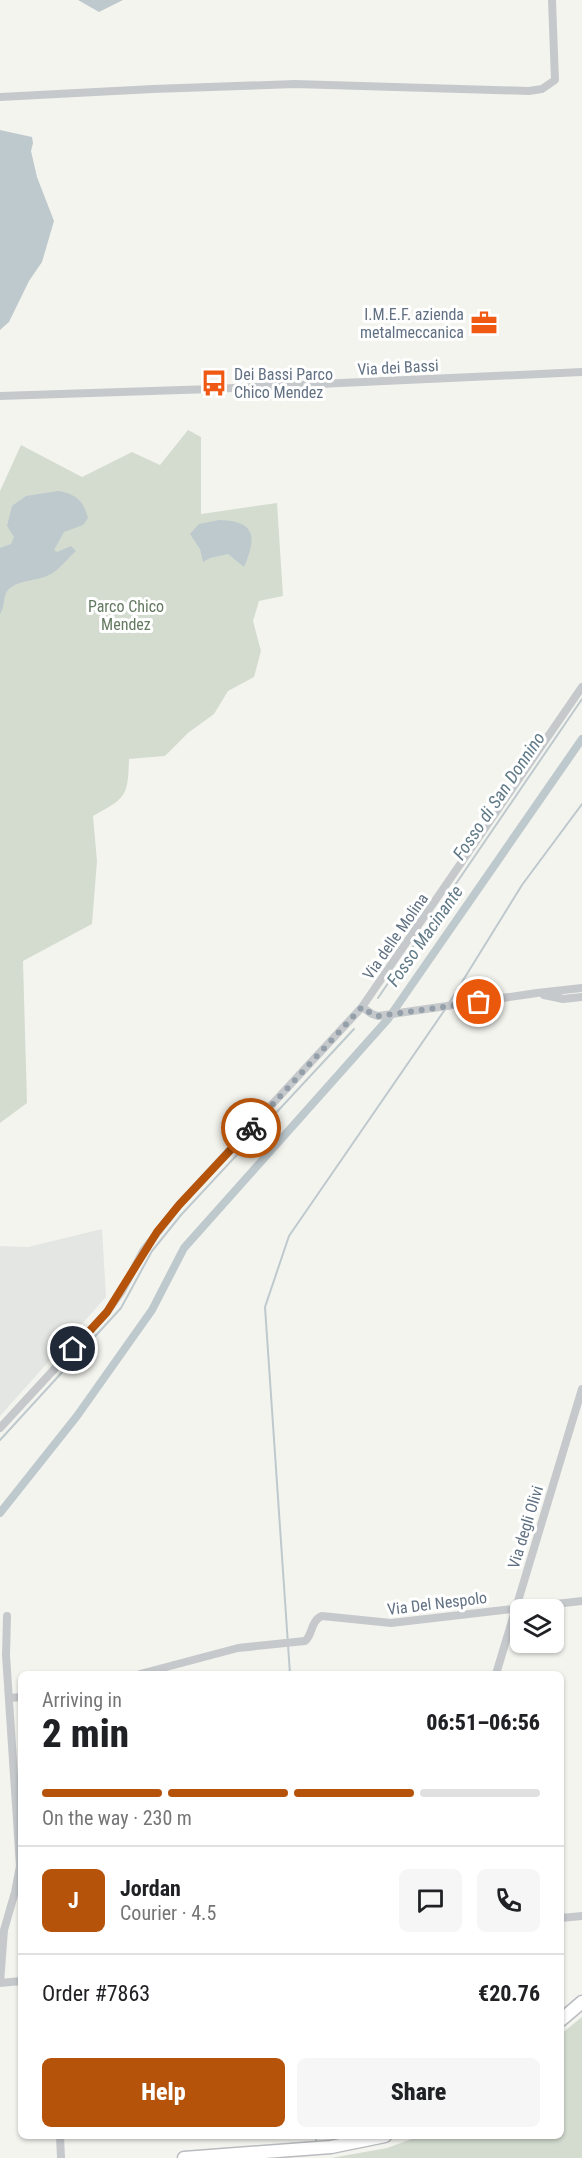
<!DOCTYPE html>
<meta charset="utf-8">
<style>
:root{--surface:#fff;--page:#f6f6f6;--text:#202124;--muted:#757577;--line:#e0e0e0;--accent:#b45309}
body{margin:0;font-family:"Roboto Condensed",sans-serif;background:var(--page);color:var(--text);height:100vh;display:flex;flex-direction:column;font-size:22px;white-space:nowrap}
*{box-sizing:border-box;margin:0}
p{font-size:20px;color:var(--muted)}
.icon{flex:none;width:33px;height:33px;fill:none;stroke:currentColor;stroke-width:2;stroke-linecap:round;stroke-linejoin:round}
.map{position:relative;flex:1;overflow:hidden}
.details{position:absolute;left:18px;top:1671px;width:546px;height:468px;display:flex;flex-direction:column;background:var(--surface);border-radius:9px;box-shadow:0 2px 4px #0004}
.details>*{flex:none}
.tools{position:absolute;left:510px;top:1599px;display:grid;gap:12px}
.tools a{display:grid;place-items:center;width:54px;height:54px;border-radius:9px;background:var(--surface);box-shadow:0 2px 4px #0004;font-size:30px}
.pin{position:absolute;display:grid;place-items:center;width:51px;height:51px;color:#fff;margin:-26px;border:3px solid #fff;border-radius:50%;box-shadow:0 2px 6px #0007}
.courier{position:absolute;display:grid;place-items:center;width:60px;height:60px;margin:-30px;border:4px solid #b45309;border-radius:50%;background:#fff;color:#222;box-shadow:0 2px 8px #0007}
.summary em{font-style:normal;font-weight:800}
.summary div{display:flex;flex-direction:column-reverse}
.summary{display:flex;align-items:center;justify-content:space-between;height:102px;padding:0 24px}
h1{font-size:39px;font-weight:800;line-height:45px}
.bar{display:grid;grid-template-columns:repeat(4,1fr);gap:9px 6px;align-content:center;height:72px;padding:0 24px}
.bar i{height:8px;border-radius:4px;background:var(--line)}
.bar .selected{background:var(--accent)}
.bar p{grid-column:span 4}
.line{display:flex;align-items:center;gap:15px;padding:0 24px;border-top:2px solid var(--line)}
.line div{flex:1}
.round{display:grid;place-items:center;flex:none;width:63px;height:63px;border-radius:9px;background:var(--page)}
.button{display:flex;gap:12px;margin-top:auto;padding:12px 24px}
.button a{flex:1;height:69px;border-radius:9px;background:var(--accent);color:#fff;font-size:24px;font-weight:800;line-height:69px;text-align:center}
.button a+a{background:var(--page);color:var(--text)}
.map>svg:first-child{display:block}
.built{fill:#e4e6e3}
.green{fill:#d4dcd0}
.water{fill:#bec9ce}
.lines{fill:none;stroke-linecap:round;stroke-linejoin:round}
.stream{stroke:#bec9ce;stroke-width:2}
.canal{stroke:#bec9ce;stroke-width:8}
.primary-casing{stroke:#b8bbbf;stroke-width:15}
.street{stroke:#c6c9cc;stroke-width:8}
.primary{stroke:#fff;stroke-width:12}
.done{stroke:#949fa9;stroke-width:6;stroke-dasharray:0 10.8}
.route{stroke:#b45309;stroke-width:8}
.labels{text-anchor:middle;stroke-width:6;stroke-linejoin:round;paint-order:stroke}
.poi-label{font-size:16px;fill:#617183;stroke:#fff;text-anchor:end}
.street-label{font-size:16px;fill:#617183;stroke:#fff}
.park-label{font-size:16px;fill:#637a60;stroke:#fff}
.water-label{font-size:18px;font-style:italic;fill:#617a88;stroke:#fff}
</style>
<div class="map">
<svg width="582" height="2158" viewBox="0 0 582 2158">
<rect width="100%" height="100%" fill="#f4f4ef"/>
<path class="built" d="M102 1229 106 1297 0 1416V1246L28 1247Z"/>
<path class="green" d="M188 430 201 437V514L277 503 283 596 259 601 253 621 261 651 254 677 228 691 214 714 188 733 165 756 129 759C128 797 126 798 93 816L97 861 92 924 23 961 27 1103 0 1123V491L21 445 82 477 132 452 160 465Z
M582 2017V2158H331L387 2148 420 2136H561V2034Z"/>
<path class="water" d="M78 0H123L99 12Z
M0 130 32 137 33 143 31 151 37 177 54 221 42 262 29 281 9 322 0 330Z
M58 491C76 494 83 500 88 518L83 525 64 532 54 550 57 552 71 546 76 551C68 558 60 569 51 574 39 581 22 579 10 588 2 594 6 606 0 614V548L11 544 14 537 7 526 12 506 26 496Z
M219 520C256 521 257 537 244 567L228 554 210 558 203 562 200 549 190 534 199 524Z"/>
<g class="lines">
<path class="stream" d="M378 998 582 699
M449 1003 522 885 582 804
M0 1440 121 1308 152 1251 181 1215 354 1029
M290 1674 265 1307 289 1236 446 1008
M316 2136V2145"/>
<path class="canal" d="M0 1513 77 1416 152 1310 184 1248 388 1019 582 739"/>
<g class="primary-casing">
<path id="primary" d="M561 2020 582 2002
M184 2158 331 2147 385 2136"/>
</g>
<path class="street" d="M0 97 153 89 295 84 529 91 542 89 555 80 552 0
M0 396 212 389 582 372
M544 995 563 999 582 997
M362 1007 372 1014 378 1016 537 993 582 988
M0 1428 107 1312 122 1291 143 1251 179 1205 362 1007 582 687
M140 1674 238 1648 305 1641C313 1635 310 1621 322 1616L391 1623 582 1601
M496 1674 582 1389
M9 1698 21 1697
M561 1918 582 1916
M0 1983 4 1930 15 1892 20 1866 6 1655 7 1616
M0 1983 21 1981
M60 2136 61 2158"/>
<use href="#primary" class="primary"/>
</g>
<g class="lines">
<path class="done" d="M251 1128 362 1007 372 1014 378 1016 479 1002"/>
<path class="route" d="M73 1349 107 1312 157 1232 179 1205 251 1128"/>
</g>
<defs>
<g id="office-bare" transform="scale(2.07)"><path d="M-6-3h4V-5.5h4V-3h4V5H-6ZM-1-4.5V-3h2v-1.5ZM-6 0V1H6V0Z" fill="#f05914" stroke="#fff" stroke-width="2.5" paint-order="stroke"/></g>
<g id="bus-bare" transform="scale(2.07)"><path d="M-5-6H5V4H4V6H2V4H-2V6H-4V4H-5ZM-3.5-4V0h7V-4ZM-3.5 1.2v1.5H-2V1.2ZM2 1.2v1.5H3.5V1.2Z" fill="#f05914" stroke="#fff" stroke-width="2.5" paint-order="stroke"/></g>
</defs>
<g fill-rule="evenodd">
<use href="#office-bare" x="484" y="323"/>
<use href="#bus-bare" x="214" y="383"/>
</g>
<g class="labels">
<g class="poi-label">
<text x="464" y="320">I.M.E.F. azienda<tspan x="464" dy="18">metalmeccanica</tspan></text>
<text x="234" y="380" text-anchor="start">Dei Bassi Parco<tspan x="234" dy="18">Chico Mendez</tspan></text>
</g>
<g class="street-label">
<text transform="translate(398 367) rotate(-3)" y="6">Via dei Bassi</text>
<text transform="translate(395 936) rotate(-55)" y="6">Via delle Molina</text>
<text transform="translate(525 1527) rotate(-73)" y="6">Via degli Olivi</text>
<text transform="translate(437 1603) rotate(-7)" y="6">Via Del Nespolo</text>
</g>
<g class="park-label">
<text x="126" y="612">Parco Chico<tspan x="126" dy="18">Mendez</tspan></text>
</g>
<g class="water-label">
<text transform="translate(499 796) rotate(-56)" y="6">Fosso di San Donnino</text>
<text transform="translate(425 936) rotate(-55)" y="6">Fosso Macinante</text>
</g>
</g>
</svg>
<div class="tools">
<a><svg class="icon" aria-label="layers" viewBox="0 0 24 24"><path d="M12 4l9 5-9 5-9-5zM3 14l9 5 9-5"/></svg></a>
</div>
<div class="pin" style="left:479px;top:1002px;background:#ea580c"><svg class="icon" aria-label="bag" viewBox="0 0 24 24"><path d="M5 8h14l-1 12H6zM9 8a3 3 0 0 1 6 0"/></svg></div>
<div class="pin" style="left:73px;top:1349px;background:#1f2937"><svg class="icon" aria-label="home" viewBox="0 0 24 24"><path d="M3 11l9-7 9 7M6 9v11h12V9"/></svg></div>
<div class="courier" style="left:251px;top:1128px"><svg class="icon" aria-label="bike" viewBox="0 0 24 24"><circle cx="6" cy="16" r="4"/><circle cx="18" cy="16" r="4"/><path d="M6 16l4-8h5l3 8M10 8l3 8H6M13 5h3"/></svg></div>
<section class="details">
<div class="summary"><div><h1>2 min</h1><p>Arriving in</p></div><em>06:51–06:56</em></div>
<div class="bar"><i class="selected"></i><i class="selected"></i><i class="selected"></i><i></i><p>On the way · 230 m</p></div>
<div class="line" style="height:108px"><b class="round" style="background:var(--accent);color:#fff">J</b><div><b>Jordan</b><p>Courier · 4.5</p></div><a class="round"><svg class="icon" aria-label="chat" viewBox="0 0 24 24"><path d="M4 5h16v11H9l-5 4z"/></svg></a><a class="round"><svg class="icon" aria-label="phone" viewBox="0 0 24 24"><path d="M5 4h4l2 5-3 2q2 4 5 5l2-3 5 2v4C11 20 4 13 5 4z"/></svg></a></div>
<div class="line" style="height:78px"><div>Order #7863</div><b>€20.76</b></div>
<div class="button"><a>Help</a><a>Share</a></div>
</section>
</div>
